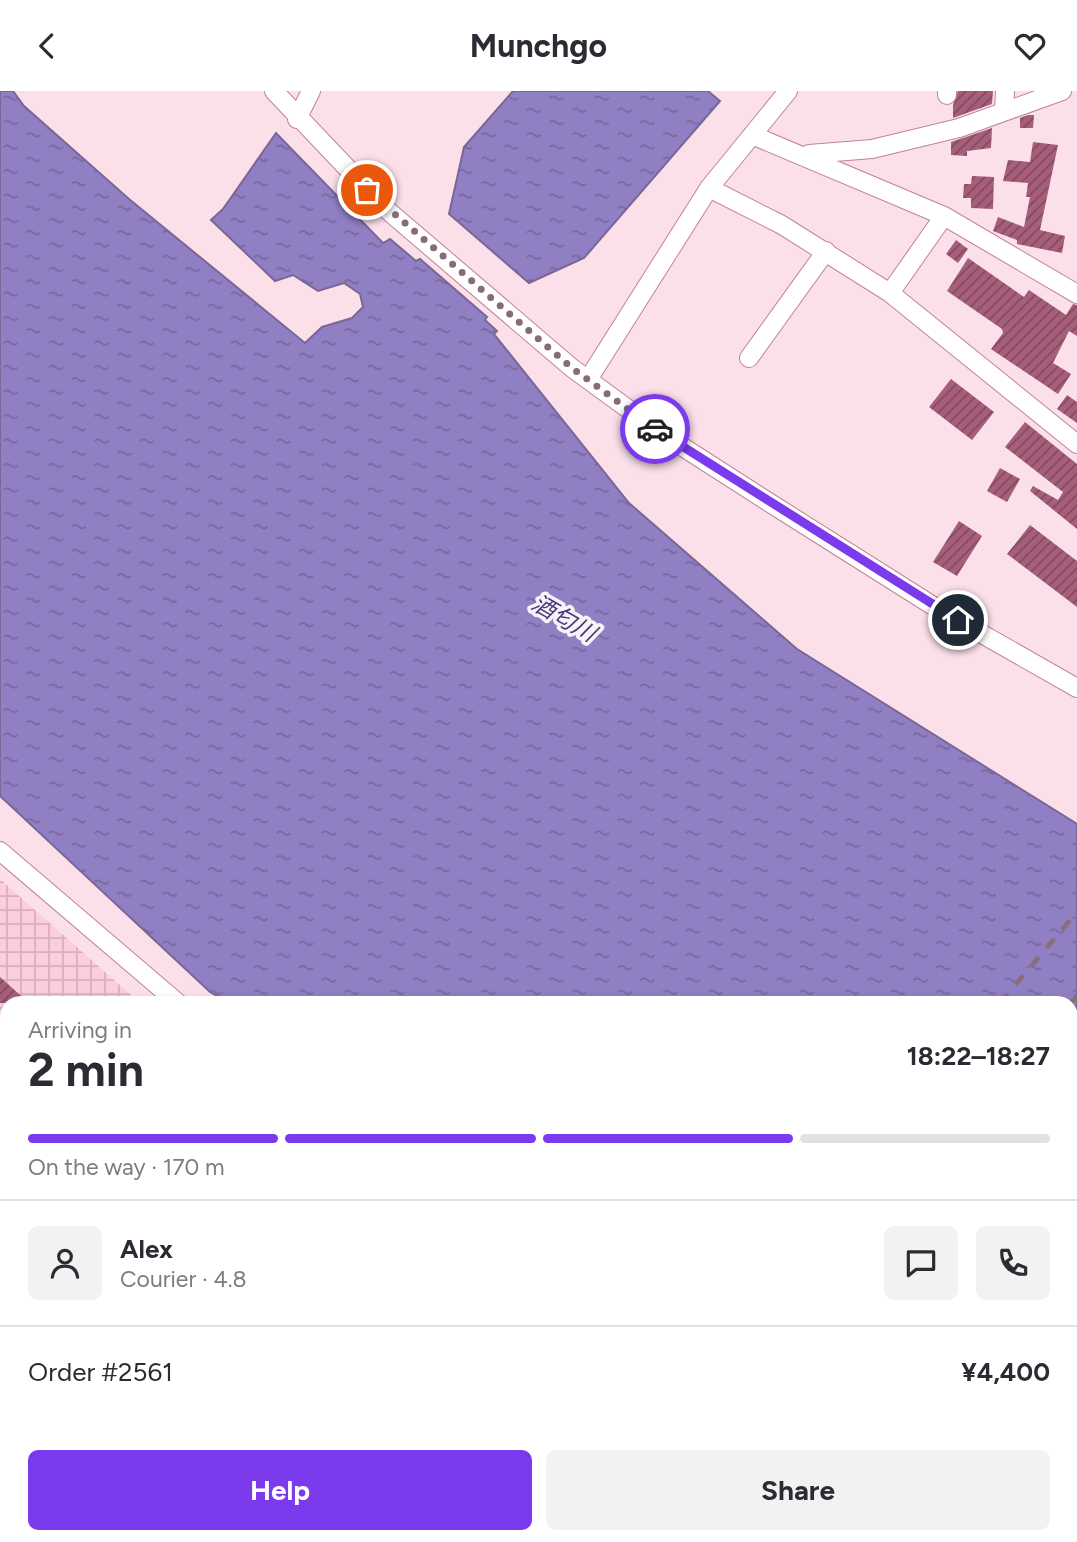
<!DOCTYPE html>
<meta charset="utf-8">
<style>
:root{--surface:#fff;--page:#f2f2f3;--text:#2b2b33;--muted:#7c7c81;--line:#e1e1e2;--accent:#7c3aed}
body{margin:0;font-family:Figtree,"Noto Sans JP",sans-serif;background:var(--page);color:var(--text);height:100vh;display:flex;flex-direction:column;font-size:26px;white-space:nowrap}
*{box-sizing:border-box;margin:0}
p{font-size:23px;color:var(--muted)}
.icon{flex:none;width:38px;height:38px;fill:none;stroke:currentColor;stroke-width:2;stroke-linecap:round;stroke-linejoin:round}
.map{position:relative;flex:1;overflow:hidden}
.panel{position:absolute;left:0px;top:905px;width:1078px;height:548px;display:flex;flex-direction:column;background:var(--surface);border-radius:21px 21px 0 0;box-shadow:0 4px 10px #0003}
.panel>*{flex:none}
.pin{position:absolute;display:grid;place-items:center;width:60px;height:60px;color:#fff;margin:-30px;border:4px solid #fff;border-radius:50%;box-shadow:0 2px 7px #0007}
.courier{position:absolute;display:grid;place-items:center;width:70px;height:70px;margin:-35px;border:5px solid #7c3aed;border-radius:50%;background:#fff;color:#222;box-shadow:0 2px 9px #0007}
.head em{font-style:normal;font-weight:700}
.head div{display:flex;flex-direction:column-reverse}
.head{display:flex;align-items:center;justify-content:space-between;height:119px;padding:0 28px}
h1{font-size:46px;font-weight:700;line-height:52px}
.bar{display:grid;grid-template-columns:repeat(4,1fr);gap:10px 7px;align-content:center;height:84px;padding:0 28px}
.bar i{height:9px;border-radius:5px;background:var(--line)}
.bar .active{background:var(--accent)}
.bar p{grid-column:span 4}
.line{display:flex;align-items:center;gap:18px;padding:0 28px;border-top:2px solid var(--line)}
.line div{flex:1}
.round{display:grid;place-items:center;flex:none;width:74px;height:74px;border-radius:10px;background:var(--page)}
.button{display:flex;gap:14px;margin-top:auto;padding:14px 28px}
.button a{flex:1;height:80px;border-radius:10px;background:var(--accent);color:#fff;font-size:28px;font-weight:700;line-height:80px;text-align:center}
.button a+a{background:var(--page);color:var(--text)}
header{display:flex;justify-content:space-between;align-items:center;height:91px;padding:0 28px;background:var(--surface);font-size:32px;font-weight:700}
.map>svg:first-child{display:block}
.built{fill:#fbcddd}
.industrial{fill:url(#industrial-grid)}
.water{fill:url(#water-ripples);stroke:#7a6698;stroke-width:2}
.building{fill:url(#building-hatch)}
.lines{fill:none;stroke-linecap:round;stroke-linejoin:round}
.minor-casing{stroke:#c1829a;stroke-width:20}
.major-casing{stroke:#c1829a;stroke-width:24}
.path{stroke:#b196a0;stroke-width:2.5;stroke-dasharray:7 3.5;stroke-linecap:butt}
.minor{stroke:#fff;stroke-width:18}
.major{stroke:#fff;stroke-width:21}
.rail{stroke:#896e77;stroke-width:4.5;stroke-dasharray:12 12;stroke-linecap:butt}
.done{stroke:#876c75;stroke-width:7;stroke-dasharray:0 12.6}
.route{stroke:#7c3aed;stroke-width:9}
.labels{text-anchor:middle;stroke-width:7;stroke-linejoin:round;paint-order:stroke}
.water-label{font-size:23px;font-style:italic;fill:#4f3484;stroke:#f5f5f5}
</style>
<header><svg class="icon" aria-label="back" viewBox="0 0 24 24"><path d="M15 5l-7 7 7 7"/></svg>Munchgo<svg class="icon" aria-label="heart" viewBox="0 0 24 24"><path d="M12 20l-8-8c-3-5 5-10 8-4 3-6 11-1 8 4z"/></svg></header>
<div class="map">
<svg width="1077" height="1451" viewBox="0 0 1077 1451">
<defs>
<pattern id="industrial-grid" width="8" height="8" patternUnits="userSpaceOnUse" patternTransform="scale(1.75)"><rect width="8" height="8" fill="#fbcddd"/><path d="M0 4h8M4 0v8" fill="none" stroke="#d9b0be"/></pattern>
<pattern id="water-ripples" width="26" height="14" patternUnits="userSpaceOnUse" patternTransform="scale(1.75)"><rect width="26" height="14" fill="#907fc2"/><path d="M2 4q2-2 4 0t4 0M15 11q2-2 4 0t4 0" fill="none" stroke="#78689e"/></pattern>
<pattern id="building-hatch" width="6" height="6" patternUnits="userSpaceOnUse" patternTransform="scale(1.75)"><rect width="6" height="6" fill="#a65e7b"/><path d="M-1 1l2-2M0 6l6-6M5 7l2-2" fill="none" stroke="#824a60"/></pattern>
</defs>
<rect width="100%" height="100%" fill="#fbe0e9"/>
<path class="built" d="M761 1446H833L841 1451H756Z"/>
<path class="industrial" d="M0 788 140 912H7V1286L0 1294Z"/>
<path class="water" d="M0 0H13L24 15 129 108 305 252 322 236 352 227 363 216 360 203 344 192 318 200 293 184 275 190 211 129 223 118 276 42 383 152 390 148 416 170 420 168 487 226 485 229 497 240 494 243 629 412 797 558 1077 733V1272L1071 1269V912H229L210 901 0 705Z
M513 0H708L720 10 584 167 529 192 449 123 464 56Z"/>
<path class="building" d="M958 0H993L992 13 953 27V14Z
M1028 24H1034L1033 37H1020V27Z
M992 37 991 57 967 60V65L951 64V51Z
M1033 51 1058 54 1040 139 1065 145 1062 162 1017 153V149L993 140 998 126 1024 136 1030 106H1026L1028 92 1003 90 1008 69 1030 71Z
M972 85 994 86 993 118 971 117V107H963L964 93H971Z
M956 149 968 158 958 172 946 163Z
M968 167 1024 206 1029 199 1066 224 1073 213 1077 214V245L1069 240 1053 272 1071 283 1058 303 991 258 1003 242 1002 238 947 200Z
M951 288 994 321 972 349 929 316Z
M1067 304 1077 311V332L1057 318Z
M1025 331 1077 373V438L1030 400 1033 395 1058 409 1063 401 1005 356Z
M1000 377 1020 388 1007 411 987 400Z
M959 430 982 445 957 485 933 471Z
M1030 434 1077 470V516L1007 463Z
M0 886 29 912H0Z"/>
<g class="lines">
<g class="minor-casing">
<path id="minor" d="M274 0 386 118 572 277 661 342 770 412 938 518 1077 597
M947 4V0
M1004 20 1005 0
M297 28 311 0
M752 44 944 125 1077 203
M809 63 872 58 959 37 1062 0
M709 97 782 134 890 202 1077 353
M890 202 944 125
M749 267 826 160
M589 287 709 97 788 0
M0 760 178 912
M1071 1288 1077 1290
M496 1451 500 1446"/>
</g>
<g class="major-casing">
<path id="major" d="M0 1446 17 1451"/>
</g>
<path class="path" d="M879 1446 888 1451"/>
<use href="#minor" class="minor"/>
<use href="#major" class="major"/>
<path class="rail" d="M1000 912 1077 821
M1071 912 1077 904
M1071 959 1077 952
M1071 973 1077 966
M542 1451 547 1446
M603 1451 608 1446
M659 1451 664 1446"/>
</g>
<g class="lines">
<path class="done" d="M367 99 572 277 655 338"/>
<path class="route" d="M655 338 958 529"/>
</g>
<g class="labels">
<g class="water-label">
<text transform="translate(564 527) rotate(30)" y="8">酒匂川</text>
</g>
</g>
</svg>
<div class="pin" style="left:367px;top:99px;background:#ea580c"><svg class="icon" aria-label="bag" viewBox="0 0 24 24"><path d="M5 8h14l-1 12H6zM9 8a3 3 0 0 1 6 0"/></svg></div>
<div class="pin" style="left:958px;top:529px;background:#1f2937"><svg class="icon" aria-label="home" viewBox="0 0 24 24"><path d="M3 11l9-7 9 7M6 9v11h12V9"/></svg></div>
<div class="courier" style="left:655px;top:338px"><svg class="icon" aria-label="car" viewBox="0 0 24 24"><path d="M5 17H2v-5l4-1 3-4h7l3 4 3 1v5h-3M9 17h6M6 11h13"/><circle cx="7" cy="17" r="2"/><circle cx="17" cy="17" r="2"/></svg></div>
<section class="panel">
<div class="head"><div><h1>2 min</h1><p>Arriving in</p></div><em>18:22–18:27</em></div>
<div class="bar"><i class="active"></i><i class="active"></i><i class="active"></i><i></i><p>On the way · 170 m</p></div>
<div class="line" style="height:126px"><a class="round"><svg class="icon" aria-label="person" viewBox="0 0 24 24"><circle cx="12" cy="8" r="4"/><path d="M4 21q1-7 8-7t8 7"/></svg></a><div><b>Alex</b><p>Courier · 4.8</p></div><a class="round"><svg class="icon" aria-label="chat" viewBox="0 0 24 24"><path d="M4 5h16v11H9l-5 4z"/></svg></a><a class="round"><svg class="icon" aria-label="phone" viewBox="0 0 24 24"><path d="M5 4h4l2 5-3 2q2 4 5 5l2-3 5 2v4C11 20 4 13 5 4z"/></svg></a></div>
<div class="line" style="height:91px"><div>Order #2561</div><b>¥4,400</b></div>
<div class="button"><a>Help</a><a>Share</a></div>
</section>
</div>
